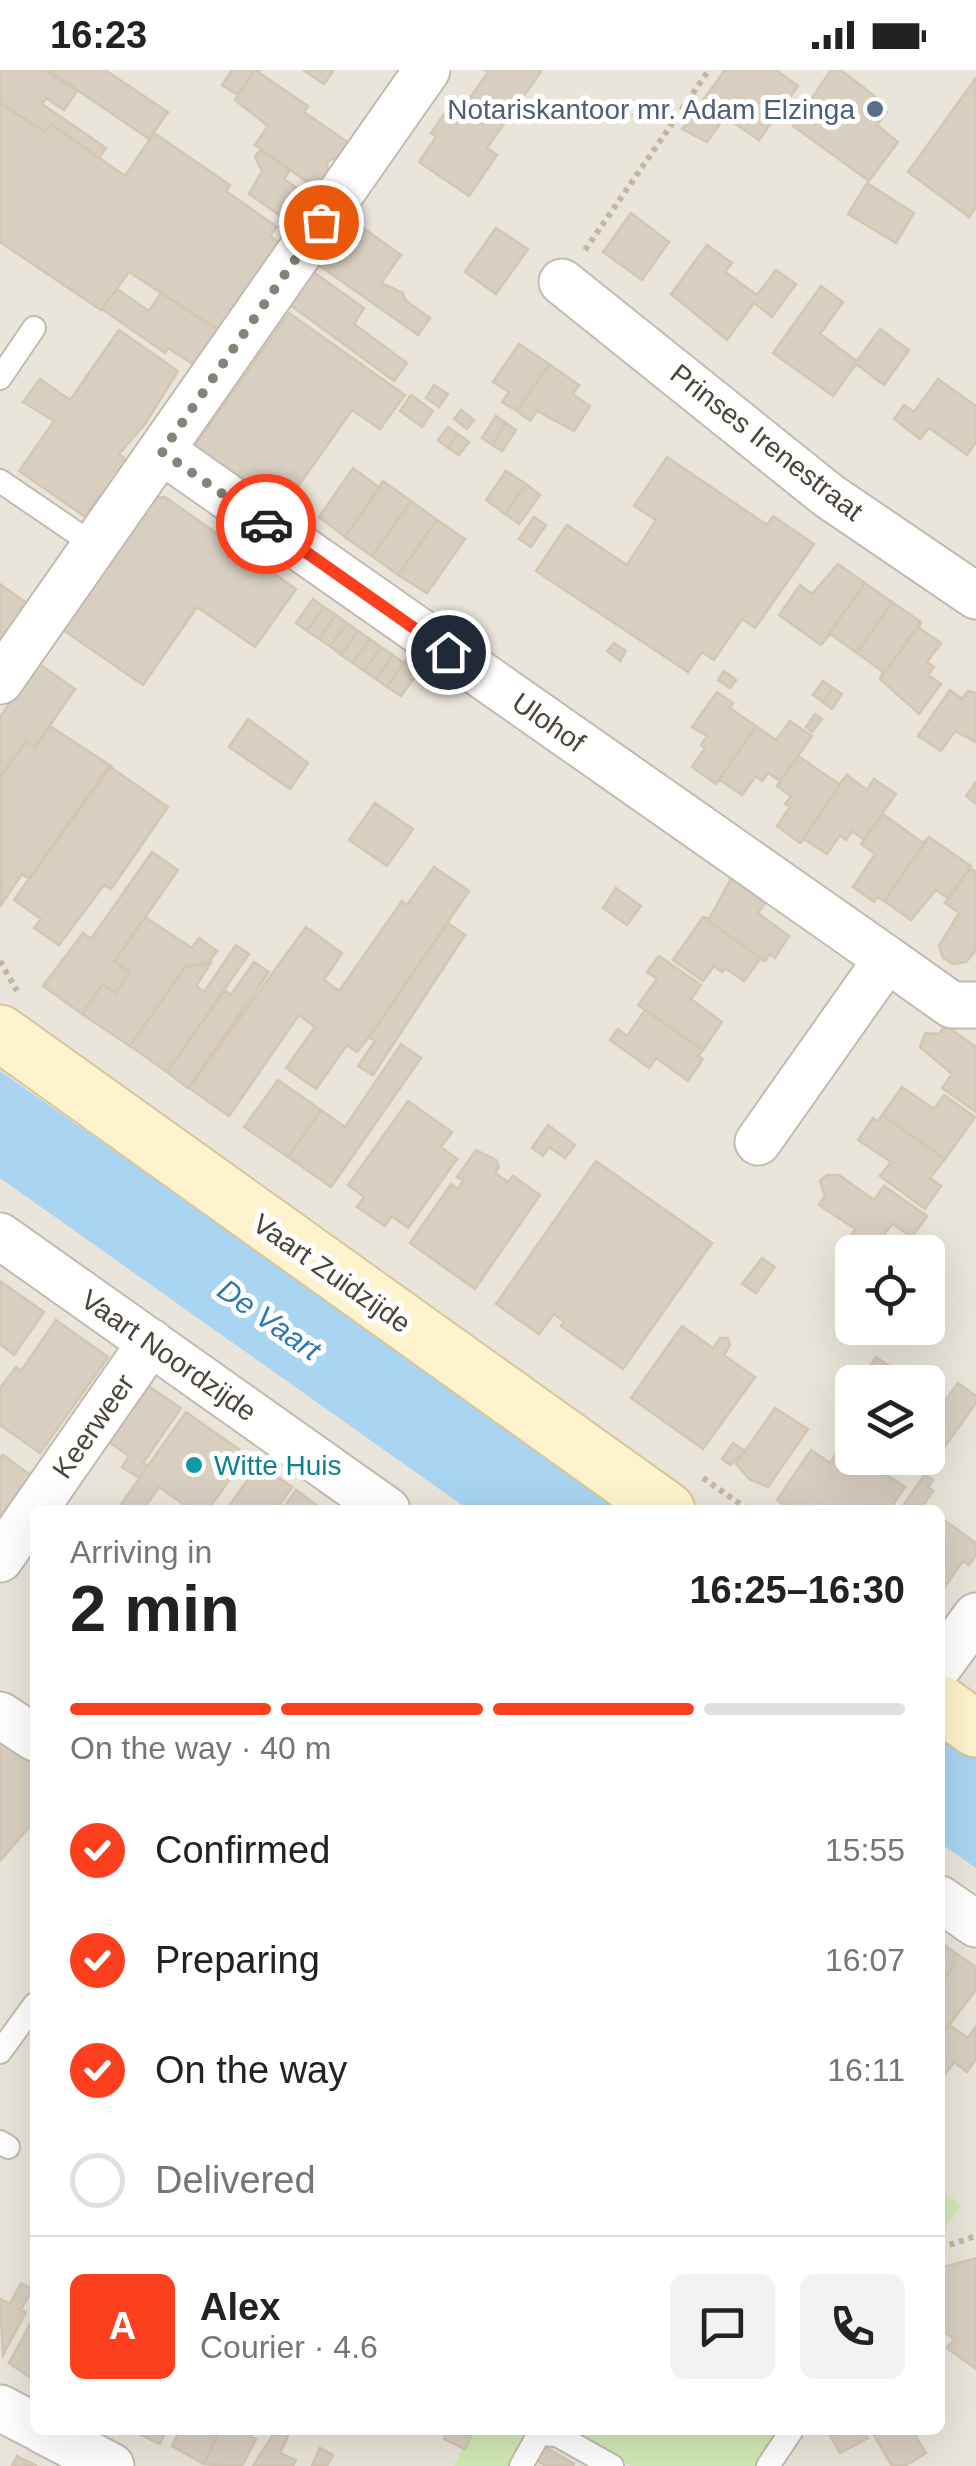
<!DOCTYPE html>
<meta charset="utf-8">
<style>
:root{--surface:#fff;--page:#f2f2f2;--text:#222;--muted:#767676;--line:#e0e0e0;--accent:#fc3f1d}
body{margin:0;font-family:Arial,sans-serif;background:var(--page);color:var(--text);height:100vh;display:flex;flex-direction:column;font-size:38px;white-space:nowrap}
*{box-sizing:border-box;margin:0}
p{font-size:32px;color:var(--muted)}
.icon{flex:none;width:55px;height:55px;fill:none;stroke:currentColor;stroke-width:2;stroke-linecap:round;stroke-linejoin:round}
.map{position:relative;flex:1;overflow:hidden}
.details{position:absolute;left:30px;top:1435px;width:915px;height:930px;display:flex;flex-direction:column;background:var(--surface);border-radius:15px;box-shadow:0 10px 40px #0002}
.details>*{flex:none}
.buttons{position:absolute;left:835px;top:1165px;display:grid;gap:20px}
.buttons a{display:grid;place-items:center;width:110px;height:110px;border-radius:15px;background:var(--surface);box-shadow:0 10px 40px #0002;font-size:50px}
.pin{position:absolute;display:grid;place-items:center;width:85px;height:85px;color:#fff;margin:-42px;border:5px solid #fff;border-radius:50%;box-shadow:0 2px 10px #0007}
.courier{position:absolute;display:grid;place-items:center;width:100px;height:100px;margin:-50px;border:8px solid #fc3f1d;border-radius:50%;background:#fff;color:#222;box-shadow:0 2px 12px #0007}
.overview em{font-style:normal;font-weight:700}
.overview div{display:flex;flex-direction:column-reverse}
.overview{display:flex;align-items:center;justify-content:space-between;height:170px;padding:0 40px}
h1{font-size:65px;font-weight:700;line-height:75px}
.bar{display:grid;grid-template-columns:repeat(4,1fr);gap:15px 10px;align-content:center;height:120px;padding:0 40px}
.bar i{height:12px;border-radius:8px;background:var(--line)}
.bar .selected{background:var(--accent)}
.bar p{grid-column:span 4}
.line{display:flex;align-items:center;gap:25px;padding:0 40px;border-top:2px solid var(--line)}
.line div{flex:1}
.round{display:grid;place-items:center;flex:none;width:105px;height:105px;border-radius:15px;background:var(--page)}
ol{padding:0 40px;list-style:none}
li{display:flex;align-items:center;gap:30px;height:110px}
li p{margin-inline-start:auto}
li .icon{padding:10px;border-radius:50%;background:var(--accent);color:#fff;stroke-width:4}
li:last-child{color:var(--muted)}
li i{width:55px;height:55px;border:5px solid var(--line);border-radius:50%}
.status{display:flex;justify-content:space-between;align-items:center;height:70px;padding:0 50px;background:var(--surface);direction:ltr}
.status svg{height:28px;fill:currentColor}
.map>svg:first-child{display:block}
.residential{fill:#eae5da;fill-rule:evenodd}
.green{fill:#d2eab5}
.water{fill:#a9d4f2}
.building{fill:#d8cfc1;stroke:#d3c7b4;stroke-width:2.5}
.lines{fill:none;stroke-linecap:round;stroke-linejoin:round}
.service-casing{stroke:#c2bbae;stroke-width:26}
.minor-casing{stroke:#c2bbae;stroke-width:49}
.secondary-casing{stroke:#d6c79b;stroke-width:59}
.path{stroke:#c4b79f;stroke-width:6;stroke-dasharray:5 5;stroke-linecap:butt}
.service{stroke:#fff;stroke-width:22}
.minor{stroke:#fff;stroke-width:45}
.secondary{stroke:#fff3cd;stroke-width:55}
.done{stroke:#878178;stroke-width:10;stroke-dasharray:0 18}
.route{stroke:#fc3f1d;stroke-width:12}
.service-dot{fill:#5c6f8a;stroke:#fff;stroke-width:4}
.culture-dot{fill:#0f9aa8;stroke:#fff;stroke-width:4}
.labels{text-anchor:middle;stroke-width:10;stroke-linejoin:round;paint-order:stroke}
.service-label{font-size:28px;fill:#4e5e75;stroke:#fff;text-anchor:end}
.street-label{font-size:28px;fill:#4b4439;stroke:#fff}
.culture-label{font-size:28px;fill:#0d838f;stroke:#fff;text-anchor:start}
.water-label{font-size:30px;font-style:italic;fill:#2e7ab2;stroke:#fff}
</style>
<div class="status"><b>16:23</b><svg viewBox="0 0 49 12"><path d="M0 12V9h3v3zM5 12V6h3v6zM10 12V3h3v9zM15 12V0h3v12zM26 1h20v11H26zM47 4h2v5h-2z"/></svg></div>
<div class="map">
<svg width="976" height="2396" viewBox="0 0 976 2396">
<rect width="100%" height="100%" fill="#f6f3ec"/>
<path class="residential" d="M0 0H976V2396H0ZM852 1182H928V1258H852ZM852 1312H928V1388H852ZM35 1440H940V2360H35Z"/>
<path class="green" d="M940 2121 961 2135 940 2166Z
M454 2360H529L508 2396H454L467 2368Z
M571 2360H780L755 2396H631Z"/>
<path class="water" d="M0 1001 628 1440H469L0 1108Z
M940 1659 976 1684V1798L940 1773Z"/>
<path class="building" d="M0 0H44L77 21 64 40 46 28 42 34 106 78 99 88 51 54 45 62 0 33Z
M48 0H105L168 42 149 69Z
M232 0H262H255L238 25 222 15Z
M255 0 308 36 304 42 349 73 340 85 327 92 328 103 317 119 255 75 268 56 235 30Z
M303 0H334L324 14Z
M485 0H542L487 78 497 85 469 126 419 92 436 67 431 63 453 31 463 38 488 2Z
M725 0H776L798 16 759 70 725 47 707 72 682 59Z
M831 0H841L877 28 874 33 887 42 877 55 898 72 869 111 793 56Z
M976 8V137L969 147 908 102Z
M0 33 45 62 51 54 125 106 154 63 230 115 226 121 277 157 270 166 279 173 218 260 129 202 101 240 0 172Z
M260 80 290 100 284 109 311 128 292 154 249 124 262 101 255 87Z
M867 113 914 143 896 173 848 144Z
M631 143 669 172 642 210 603 182Z
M349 148 401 185 381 213 403 223 405 230 430 248 418 265 317 194Z
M496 158 528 179 496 224 465 202Z
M707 175 732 193 725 202 757 225 776 200 796 214 772 247 754 233 727 270 671 224Z
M312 201 364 238 354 254 407 293 394 311 289 234Z
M821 216 843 232 820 264 857 291 880 259 909 280 884 315 856 294 833 326 773 283Z
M117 219 149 241 161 223 219 260 193 294 168 278 165 283 102 239Z
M289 243 405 325 380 359 352 340 290 428 277 419 270 429 195 375Z
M119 260 178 301 145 354 119 384 124 388 123 397 84 446 19 401 54 351 23 332 40 309 70 330Z
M519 274 549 294 517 341 502 332 509 322 493 312Z
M549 294 579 315 573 324 590 336 574 361 537 341 530 351 517 341Z
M938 309 976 336V372L967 385 929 358 920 369 894 349 904 335 914 342Z
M434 315 448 324 439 337 426 328Z
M411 325 433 341 422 357 400 341Z
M461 340 474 350 467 359 454 349Z
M496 346 506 353 492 375 482 368Z
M506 353 516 360 502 381 492 375Z
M448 357 458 364 448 378 438 370Z
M458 364 469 372 459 385 448 378Z
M667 387 767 455 773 446 814 474 755 558 742 549 714 590 702 582 688 602 536 501 567 455 627 495 656 450 634 436Z
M353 398 380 418 345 467 319 447Z
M506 401 526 414 505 444 486 430Z
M383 411 411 431 372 486 345 467Z
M526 414 540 425 519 454 505 444Z
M165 427 296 519 255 577 197 537 143 615 63 560 155 428Z
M411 431 437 450 398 505 372 486Z
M534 447 546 455 531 477 519 469Z
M437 450 465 469 427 523 398 505Z
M838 494 865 513 821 575 779 545 800 515 812 524Z
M865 513 892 532 857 583 830 564 821 575Z
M0 514 28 534 0 574Z
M313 529 324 537 307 561 296 553Z
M892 532 921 552 880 609 883 602 857 583Z
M324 537 336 545 319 569 307 561Z
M336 545 347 553 330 576 319 569Z
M921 552 919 558 941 573 927 592 934 597 928 605 941 614 919 644 880 609Z
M347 553 358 561 341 585 330 576Z
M358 561 370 569 353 593 341 585Z
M370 569 381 577 364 601 353 593Z
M614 573 626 581 620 591 607 581Z
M381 577 393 585 376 609 364 601Z
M393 585 404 593 387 617 376 609Z
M406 590 420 600 401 626 387 617Z
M38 593 75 619 35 677 26 671 0 707V647Z
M724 601 736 610 730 618 718 610Z
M823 611 833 618 823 632 813 625Z
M833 618 842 624 832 639 823 632Z
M950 620 962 629 968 621 976 623V672L955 661 941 681 918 666Z
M717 622 733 633 730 638 756 656 716 714 692 697 705 678 701 675 707 666 692 657Z
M815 644 822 649 812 662 806 657Z
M248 649 308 693 290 719 229 677Z
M790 651 812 666 777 716 780 711 768 703 762 711 756 706 742 725 720 710 716 714 756 656 776 670Z
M50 656 111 696 29 809 22 804 1 835 0 707 26 671 35 677Z
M798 686 839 714 847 705 800 773 777 756 790 737 785 734 791 726 777 716Z
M109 696 168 737 111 819 104 815 59 875 34 858 41 849 14 830Z
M847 705 867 720 874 709 896 724 861 774 864 770 852 761 846 770 840 765 827 784 804 769 800 773Z
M976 712V732L975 733 966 726Z
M375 733 413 759 387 796 349 770Z
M883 744 923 773 929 767 884 831 877 827 874 832 853 817 875 784 861 774Z
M929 767 971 796 949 829 936 820 911 850 884 831Z
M152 782 178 800 114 892 130 902 116 923 103 914 82 944 43 916 83 863 91 869Z
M434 797 469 821 369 967 357 982 347 975 316 1019 286 998 315 957 299 945 229 1046 189 1018 306 857 342 883 324 910 339 921 402 831 407 835Z
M970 798 976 802V880L966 892 953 894 943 888 939 876 959 843 945 833Z
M733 805 768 829 758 843 789 866 775 888 770 884 765 891 703 847 709 849Z
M616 818 641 836 627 855 603 838Z
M145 847 192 878 199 868 217 881 209 892 185 897 130 976 82 944 103 914 116 923 130 902 114 892Z
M703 847 765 891 760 889 744 911 725 898 722 902 714 896 703 911 673 890Z
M448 853 465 865 373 1005 358 996 375 971 369 967Z
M236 875 249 884 167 1002 130 976 185 897 211 893 196 916 204 922Z
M659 886 701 915 691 929 722 952 703 980 638 935 657 909 647 902Z
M254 892 269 902 188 1018 167 1002 225 920 231 925Z
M638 935 703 980 698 986 703 989 688 1011 656 988 649 998 610 970 618 959 627 966 645 940Z
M945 955 976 977V1042L942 1018 952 1004 920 977 925 963 939 964Z
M401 974 421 988 331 1117 288 1087 321 1040 345 1057Z
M278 1010 321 1040 288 1087 244 1057Z
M902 1017 934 1039 944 1025 975 1047 945 1089 882 1045Z
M408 1031 452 1062 441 1077 457 1089 408 1158 392 1146 385 1156 357 1137 364 1127 348 1115Z
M882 1045 945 1089 930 1108 941 1116 925 1139 880 1106 891 1092 858 1070 873 1048 878 1051Z
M548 1055 575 1075 565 1088 549 1077 543 1086 532 1078Z
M476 1080 496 1090 499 1097 495 1103 508 1112 513 1106 540 1125 475 1219 410 1173 451 1114 458 1119 463 1111 457 1107Z
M596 1091 712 1173 623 1299 561 1256 564 1252 554 1244 539 1264 496 1234Z
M827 1105H839L874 1130 884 1116 927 1146 912 1167 892 1154 874 1179 852 1164 855 1159 819 1135 825 1126 820 1111Z
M762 1188 775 1197 756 1223 742 1214Z
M0 1211 44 1242 14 1285 0 1274Z
M852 1240V1258H861L850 1273 836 1263Z
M56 1250 108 1287 40 1383 0 1355V1318L16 1297 21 1301Z
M682 1256 713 1278 720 1268H728L730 1275 724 1285 755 1307 703 1379 631 1328Z
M876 1287 906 1307 902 1312H859Z
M958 1313 976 1326V1333L925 1404 914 1396 920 1388H928V1377L946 1351 936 1343Z
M148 1316 181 1338 143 1393 148 1396 139 1408 122 1397 129 1386 109 1372Z
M852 1321V1354L837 1343Z
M775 1338 808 1359 768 1417 749 1409 736 1394Z
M186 1342 247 1385 208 1440H192L159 1417 143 1440H117Z
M852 1359V1388H871L868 1392 905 1417 889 1440H791L777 1430 811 1380 830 1393Z
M733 1373 745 1381 730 1395 722 1389Z
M3 1385 33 1407 0 1453V1388Z
M259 1394 292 1417 276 1440H226Z
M925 1404 933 1410 928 1417 933 1421 923 1435 930 1440H900Z
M296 1420 322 1439 321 1440H282Z
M940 1447 976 1473V1485L969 1495 963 1491 940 1524Z
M0 1667 35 1691V1750L0 1791Z
M940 1872 954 1882V1896L940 1913Z
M954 1882 976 1897V1920L940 1967V1913L954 1896Z
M949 1955 968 1968 976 1956V1989L967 2002 954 1992 944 2006 940 2003V1967Z
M976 2188V2299L947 2278 954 2269 940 2259V2198Z
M21 2213 32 2219 21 2240 26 2242 3 2285 0 2229 10 2234Z
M35 2245V2310H34L9 2293Z
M131 2360H166L160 2374Z
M180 2360H220L204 2394 172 2376Z
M220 2360H254L251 2367 256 2369 242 2396 204 2394Z
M276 2360 289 2364 280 2383 296 2390 293 2396H253Z
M448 2360 471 2366 465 2379 444 2369Z
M827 2360H864L868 2368 840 2383Z
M871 2360H912L926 2383 905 2396H892Z
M544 2376 574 2394 573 2396H546L536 2390Z
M320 2378 333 2385 327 2396H312Z
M17 2386 37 2396H12Z"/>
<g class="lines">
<g class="service-casing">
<path id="service" d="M0 308 34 258
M0 411 94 475
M0 1982 35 1934
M0 2072 8 2077
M521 2396 539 2364 557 2365 612 2396
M768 2396 792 2360"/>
</g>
<g class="minor-casing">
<path id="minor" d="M562 212 829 426 976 526
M162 381 887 889
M0 611 427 0
M758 1072 887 889 952 935H976
M0 1166 387 1440
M0 1489 151 1272
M940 1595 976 1546
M0 1645 35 1668
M940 1829 976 1854
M0 2338 35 2356
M42 2360 111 2396"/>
</g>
<g class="secondary-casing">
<path id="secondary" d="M0 963 667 1440
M940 1633 976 1659"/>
</g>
<path class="path" d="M585 180 709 0
M0 891 17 921
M703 1408 749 1440
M940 2178 976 2166"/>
<use href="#service" class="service"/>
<use href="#minor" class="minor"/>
<use href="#secondary" class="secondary"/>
</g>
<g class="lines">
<path class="done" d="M266 454 162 382 321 152"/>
<path class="route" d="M266 454 448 582"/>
</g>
<circle class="service-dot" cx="875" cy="39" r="10"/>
<circle class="culture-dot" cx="194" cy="1395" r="10"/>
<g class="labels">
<g class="service-label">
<text x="855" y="49">Notariskantoor mr. Adam Elzinga</text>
</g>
<g class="street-label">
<text transform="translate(767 372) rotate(38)" y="10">Prinses Irenestraat</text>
<text transform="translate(549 652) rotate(35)" y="10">Ulohof</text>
<text transform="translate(332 1203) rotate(35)" y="10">Vaart Zuidzijde</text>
<text transform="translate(169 1285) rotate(35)" y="10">Vaart Noordzijde</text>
<text transform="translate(93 1356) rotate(-55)" y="10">Keerweer</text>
</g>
<g class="culture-label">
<text x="214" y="1405">Witte Huis</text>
</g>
<g class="water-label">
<text transform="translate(269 1250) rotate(35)" y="10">De Vaart</text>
</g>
</g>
</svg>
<div class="buttons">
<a><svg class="icon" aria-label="locate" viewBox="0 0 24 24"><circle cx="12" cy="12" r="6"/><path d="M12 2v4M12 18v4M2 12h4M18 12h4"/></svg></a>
<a><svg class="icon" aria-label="layers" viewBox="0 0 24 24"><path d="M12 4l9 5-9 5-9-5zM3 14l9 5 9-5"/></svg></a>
</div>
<div class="pin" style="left:321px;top:152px;background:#ea580c"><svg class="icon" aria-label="bag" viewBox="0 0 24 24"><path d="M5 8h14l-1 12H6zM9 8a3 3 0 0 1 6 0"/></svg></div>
<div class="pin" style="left:448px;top:582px;background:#1f2937"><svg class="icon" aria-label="home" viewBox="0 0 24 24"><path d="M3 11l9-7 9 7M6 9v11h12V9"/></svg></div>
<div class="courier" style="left:266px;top:454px"><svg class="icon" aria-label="car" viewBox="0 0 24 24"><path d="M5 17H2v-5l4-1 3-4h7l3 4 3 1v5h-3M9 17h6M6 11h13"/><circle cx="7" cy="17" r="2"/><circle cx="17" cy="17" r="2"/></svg></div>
<section class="details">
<div class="overview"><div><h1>2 min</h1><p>Arriving in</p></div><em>16:25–16:30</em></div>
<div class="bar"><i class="selected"></i><i class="selected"></i><i class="selected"></i><i></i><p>On the way · 40 m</p></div>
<ol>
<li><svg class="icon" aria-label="check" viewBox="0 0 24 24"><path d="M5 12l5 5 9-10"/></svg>Confirmed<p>15:55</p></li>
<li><svg class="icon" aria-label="check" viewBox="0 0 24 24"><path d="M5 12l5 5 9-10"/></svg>Preparing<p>16:07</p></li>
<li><svg class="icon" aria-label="check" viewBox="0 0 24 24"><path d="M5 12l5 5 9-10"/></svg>On the way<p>16:11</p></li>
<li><i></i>Delivered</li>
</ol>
<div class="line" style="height:180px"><b class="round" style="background:var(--accent);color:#fff">A</b><div><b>Alex</b><p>Courier · 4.6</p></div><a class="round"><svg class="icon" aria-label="chat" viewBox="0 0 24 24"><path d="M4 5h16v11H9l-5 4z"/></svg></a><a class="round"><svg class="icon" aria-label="phone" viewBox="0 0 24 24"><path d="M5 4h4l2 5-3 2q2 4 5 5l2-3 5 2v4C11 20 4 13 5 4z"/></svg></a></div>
</section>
</div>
